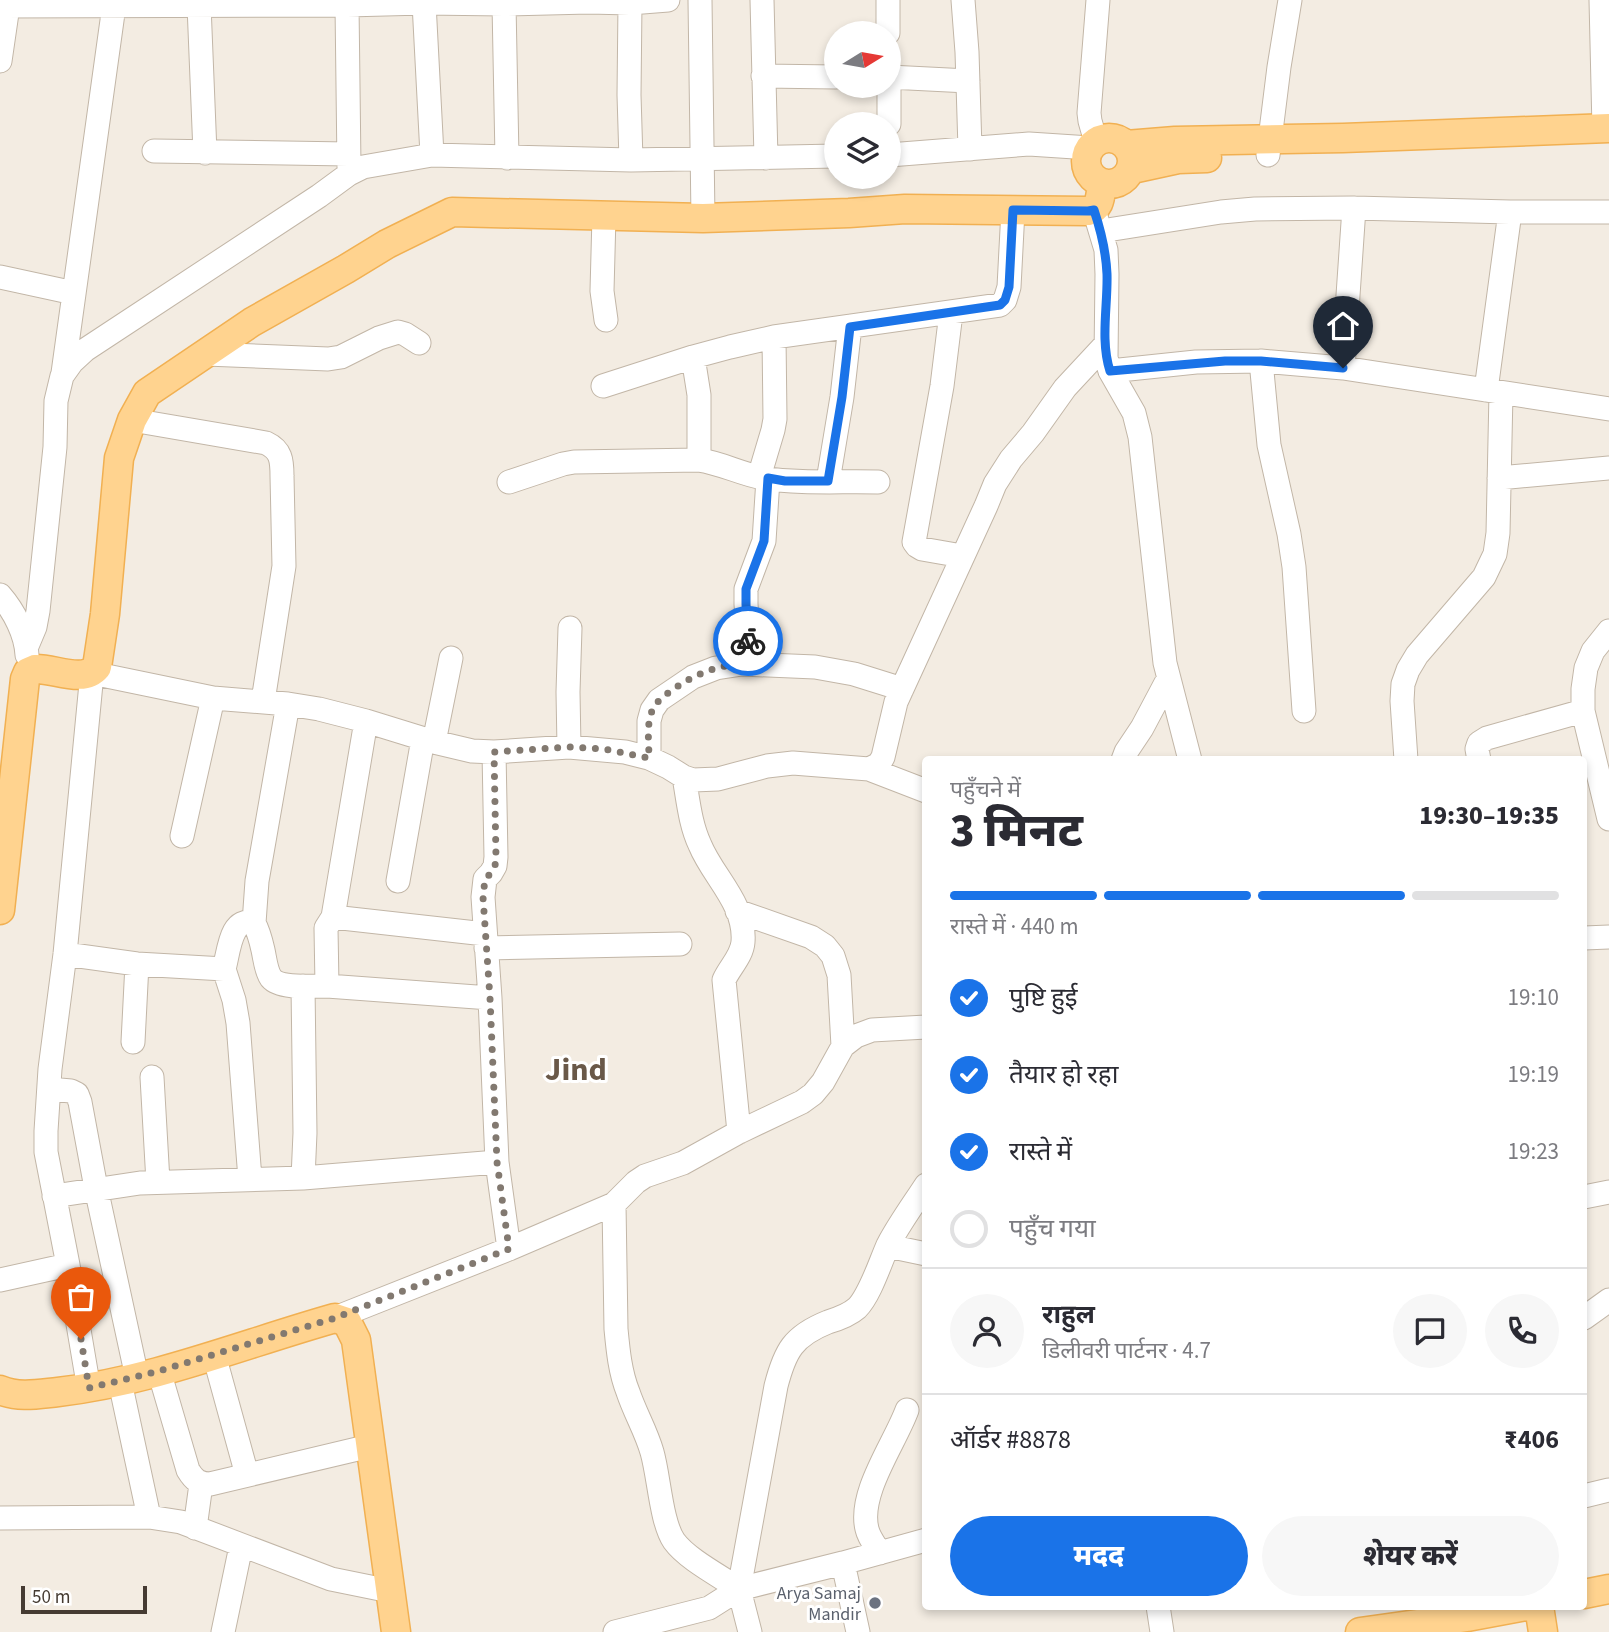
<!DOCTYPE html>
<html lang="hi">
<meta charset="utf-8">
<style>
:root{--surface:#fff;--page:#f7f7f7;--text:#2b2b33;--muted:#7c7c81;--line:#e1e1e2;--accent:#1a73e8}
body{margin:0;font-family:"Source Sans 3","Noto Sans Devanagari",sans-serif;background:var(--page);color:var(--text);height:100vh;display:flex;flex-direction:column;font-size:26px;white-space:nowrap}
*{box-sizing:border-box;margin:0}
p{font-size:23px;color:var(--muted)}
.icon{flex:none;width:38px;height:38px;fill:none;stroke:currentColor;stroke-width:2;stroke-linecap:round;stroke-linejoin:round}
.map{position:relative;flex:1;overflow:hidden}
.panel{position:absolute;left:922px;top:756px;width:665px;height:854px;display:flex;flex-direction:column;background:var(--surface);border-radius:7px;box-shadow:0 4px 10px #0003}
.panel>*{flex:none}
.needle{width:46px;rotate:79deg}
.controls{position:absolute;left:824px;top:21px;display:grid;gap:14px}
.controls a{display:grid;place-items:center;width:77px;height:77px;border-radius:50%;background:var(--surface);box-shadow:0 4px 10px #0003;font-size:35px}
.scale{position:absolute;left:21px;bottom:18px;width:126px;box-sizing:border-box;padding-left:7px;border:4px solid #453b32;border-top:0;font-size:19px;line-height:24px;white-space:nowrap;color:#453b32;-webkit-text-stroke:5px #fff;paint-order:stroke}
.pin{position:absolute;display:grid;place-items:center;width:60px;height:60px;color:#fff;margin:-72px -30px;border-radius:50% 50% 50% 0;rotate:-45deg;box-shadow:0 0 7px #0007}
.pin .icon{rotate:45deg}
.courier{position:absolute;display:grid;place-items:center;width:70px;height:70px;margin:-35px;border:5px solid #1a73e8;border-radius:50%;background:#fff;color:#222;box-shadow:0 2px 9px #0007}
.headline em{font-style:normal;font-weight:800}
.headline div{display:flex;flex-direction:column-reverse}
.headline{display:flex;align-items:center;justify-content:space-between;height:119px;padding:0 28px}
h1{font-size:46px;font-weight:800;line-height:52px}
.bar{display:grid;grid-template-columns:repeat(4,1fr);gap:10px 7px;align-content:center;height:84px;padding:0 28px}
.bar i{height:9px;border-radius:5px;background:var(--line)}
.bar .current{background:var(--accent)}
.bar p{grid-column:span 4}
.line{display:flex;align-items:center;gap:18px;padding:0 28px;border-top:2px solid var(--line)}
.line div{flex:1}
.round{display:grid;place-items:center;flex:none;width:74px;height:74px;border-radius:37px;background:var(--page)}
ol{padding:0 28px;list-style:none}
li{display:flex;align-items:center;gap:21px;height:77px}
li p{margin-inline-start:auto}
li .icon{padding:7px;border-radius:50%;background:var(--accent);color:#fff;stroke-width:4}
li:last-child{color:var(--muted)}
li i{width:38px;height:38px;border:4px solid var(--line);border-radius:50%}
.button{display:flex;gap:14px;margin-top:auto;padding:14px 28px}
.button a{flex:1;height:80px;border-radius:42px;background:var(--accent);color:#fff;font-size:28px;font-weight:800;line-height:80px;text-align:center}
.button a+a{background:var(--page);color:var(--text)}
.map>svg:first-child{display:block}
.lines{fill:none;stroke-linecap:round;stroke-linejoin:round}
.minor-casing{stroke:#c2b6a7;stroke-width:25}
.major-casing{stroke:#f1b052;stroke-width:31}
.minor{stroke:#fff;stroke-width:23}
.major{stroke:#ffd38f;stroke-width:28}
.done{stroke:#827970;stroke-width:7;stroke-dasharray:0 12.6}
.route{stroke:#1a73e8;stroke-width:9}
.worship-dot{fill:#6b7280;stroke:#fff;stroke-width:2.5}
.labels{text-anchor:middle;stroke-width:6;stroke-linejoin:round;paint-order:stroke}
.worship-label{font-size:18px;fill:#5b616d;stroke:#fff;text-anchor:end}
.town-label{font-size:32px;font-weight:bold;fill:#695848;stroke:#fff}
</style>
<div class="map">
<svg width="1609" height="1632" viewBox="0 0 1609 1632">
<rect width="100%" height="100%" fill="#f3ece2"/>
<g class="lines">
<g class="minor-casing">
<path id="minor" d="M700 0 703 218
M762 0 766 158
M888 0V33
M963 0 967 52 970 149
M1601 0 1604 129
M424 3 432 155
M630 3 629 95 631 160
M504 4 507 158
M199 5 205 153
M347 5 349 167
M0 6 347 5 424 3 504 4 589 2 630 3 668 0
M0 61 8 6
M763 76 836 77
M889 77 968 81
M889 86V124
M1096 142 1090 121 1089 113 1098 0
M154 151 348 154
M889 155 1029 144 1090 148
M1268 155 1279 67 1290 0
M1094 210 1106 250 1107 274 1106 358 1110 371 1134 413 1140 437 1165 663 1190 760
M604 216 602 291 606 320
M1101 231 1221 212 1255 209 1354 208 1510 212H1609
M0 277 74 293
M951 313 942 386 914 542 917 546 922 549 962 556
M206 354 328 359 341 357 379 338 398 332 405 334 419 343
M693 357 699 395V460
M1261 361 1269 445 1289 534 1294 567 1304 711
M1343 368 1354 208
M1110 371 1196 362 1261 361 1343 368 1609 409
M63 373 114 6
M603 386 693 357 730 347 774 337 1000 305 1005 300 1009 287 1013 210
M1486 390 1510 212
M132 420 266 443C281 450 282 460 282 476L284 566 263 701
M759 477 773 430 775 419 774 337
M1499 478 1609 468
M828 481 842 397 850 326
M509 482 563 464 574 462 699 460C721 463 741 474 763 478 800 484 840 481 878 482
M0 595C14 611 26 634 27 655
M1609 631 1593 651 1586 668 1583 689V711L1609 819
M27 646 35 627 38 611 55 447 56 401 62 376 72 362 85 350 319 196 349 174 363 167 432 155 631 160 836 156
M750 664 746 604V589L764 541 768 479
M434 742 451 658
M569 747 568 692 570 628
M494 752 496 857 495 866 491 873 485 879 483 897 490 998 497 1162 509 1249
M649 758V721L652 710 659 700 693 677 716 668 742 664 815 667 854 674 902 689
M1123 760 1126 752 1142 728 1168 679
M1406 760 1402 701 1403 684 1408 670 1417 655 1484 577 1495 554 1498 533 1501 393
M1479 760 1477 749 1479 743 1487 738 1583 711
M869 769 926 791
M684 777C688 799 690 824 700 845 713 877 746 904 743 942 742 956 730 967 724 980L739 1132
M182 836 213 698
M398 881 423 739
M737 911 811 937 825 946 833 956 839 975 843 1046
M333 917 485 934
M254 923 257 881 288 704
M1584 938 1609 937
M486 948 680 944
M65 954 137 964 224 969C229 952 230 916 254 923 259 932 261 941 263 950 265 959 266 971 271 978 280 989 313 986 327 986L490 998
M224 969 234 1000 238 1023 250 1179
M327 986 326 928 333 917 366 721
M133 1042 137 964
M152 1077 158 1182
M49 1089 71 1091 77 1094 80 1102 96 1188 137 1377
M303 1178 305 1133 303 986
M54 1196 140 1183 303 1178 497 1162
M1584 1197 1609 1192
M614 1204 616 1329C618 1350 620 1372 628 1392 635 1413 646 1431 652 1452 659 1476 661 1522 674 1541 687 1559 720 1576 739 1589
M888 1246 926 1254
M0 1280 68 1265
M335 1318 509 1249 614 1204 636 1182 645 1176 683 1163 739 1132 802 1102 813 1094 823 1082 843 1046 856 1036 872 1030 926 1027
M1584 1318 1609 1300
M214 1355 247 1475
M159 1371 188 1470C194 1480 199 1484 210 1484L370 1446
M120 1382 149 1517
M89 1389 68 1265 46 1152V1131L50 1069 65 954 92 673 213 698 288 704 319 709 366 721 434 742 472 751 494 752 569 747 625 752 649 758 668 767 684 777 693 780 718 779 767 766 793 763 869 769 879 764 883 757 896 702 986 506 995 484 1011 459 1033 433 1065 388 1105 345
M1584 1496 1609 1490
M0 1518 149 1517 181 1522 331 1579 390 1591
M195 1528 201 1484
M880 1553C875 1545 869 1538 867 1529 858 1493 895 1443 907 1410
M843 1563 858 1632
M1158 1606 1162 1632
M223 1632 241 1546
M615 1632 709 1608 739 1589 843 1563 926 1540
M750 1632 739 1589 776 1386C785 1351 793 1336 828 1322 838 1319 849 1315 857 1308 870 1295 880 1263 888 1245 899 1224 913 1205 926 1185"/>
</g>
<g class="major-casing">
<path id="major" d="M1086 161a23 23 0 1 1 46 0a23 23 0 1 1-46 0Z
M1126 145 1175 141 1343 138 1609 128
M1132 169 1178 159 1207 158
M0 910 25 679 28 672 35 669C54 668 83 684 97 667L105 614 119 458 132 420 147 393 252 322 346 269 387 244 452 212 703 218 849 213 905 209 1088 211C1101 208 1100 196 1102 184
M0 1390C19 1398 38 1394 58 1392 153 1381 243 1344 335 1318L347 1322 356 1340 396 1632
M1584 1594 1609 1589
M1539 1606 1543 1632
M1360 1632 1467 1617 1526 1606"/>
</g>
<use href="#minor" class="minor"/>
<use href="#major" class="major"/>
</g>
<g class="lines">
<path class="done" d="M81 1339 89 1388 159 1371 335 1318 509 1249 497 1162 490 998 483 897 485 879 491 873 495 866 496 857 494 752 569 747 604 749 649 758C649 743 646 722 653 709 656 702 662 698 668 693 692 675 720 663 750 664L748 641"/>
<path class="route" d="M748 641 746 604V589L764 541 768 478 785 481H828L842 397 850 327 1000 305 1005 300 1009 287 1013 210 1088 211 1094 210C1101 231 1106 251 1107 274 1108 305 1100 340 1110 371L1225 361H1261L1343 368"/>
</g>
<circle class="worship-dot" cx="875" cy="1603" r="7"/>
<g class="labels">
<g class="worship-label">
<text x="861" y="1599">Arya Samaj<tspan x="861" dy="21">Mandir</tspan></text>
</g>
<g class="town-label">
<text x="576" y="1080">Jind</text>
</g>
</g>
</svg>
<div class="controls">
<a><svg class="needle" viewBox="-14 -14 28 28"><path d="M0-13l5 13h-10z" fill="#e53935"/><path d="M0 13l5-13h-10z" fill="#7c7c81"/></svg></a>
<a><svg class="icon" aria-label="layers" viewBox="0 0 24 24"><path d="M12 4l9 5-9 5-9-5zM3 14l9 5 9-5"/></svg></a>
</div>
<div class="scale">50 m</div>
<div class="pin" style="left:81px;top:1339px;background:#ea580c"><svg class="icon" aria-label="bag" viewBox="0 0 24 24"><path d="M5 8h14l-1 12H6zM9 8a3 3 0 0 1 6 0"/></svg></div>
<div class="pin" style="left:1343px;top:368px;background:#1f2937"><svg class="icon" aria-label="home" viewBox="0 0 24 24"><path d="M3 11l9-7 9 7M6 9v11h12V9"/></svg></div>
<div class="courier" style="left:748px;top:641px"><svg class="icon" aria-label="bike" viewBox="0 0 24 24"><circle cx="6" cy="16" r="4"/><circle cx="18" cy="16" r="4"/><path d="M6 16l4-8h5l3 8M10 8l3 8H6M13 5h3"/></svg></div>
<section class="panel">
<div class="headline"><div><h1>3 मिनट</h1><p>पहुँचने में</p></div><em>19:30–19:35</em></div>
<div class="bar"><i class="current"></i><i class="current"></i><i class="current"></i><i></i><p>रास्ते में · 440 m</p></div>
<ol>
<li><svg class="icon" aria-label="check" viewBox="0 0 24 24"><path d="M5 12l5 5 9-10"/></svg>पुष्टि हुई<p>19:10</p></li>
<li><svg class="icon" aria-label="check" viewBox="0 0 24 24"><path d="M5 12l5 5 9-10"/></svg>तैयार हो रहा<p>19:19</p></li>
<li><svg class="icon" aria-label="check" viewBox="0 0 24 24"><path d="M5 12l5 5 9-10"/></svg>रास्ते में<p>19:23</p></li>
<li><i></i>पहुँच गया</li>
</ol>
<div class="line" style="height:126px"><a class="round"><svg class="icon" aria-label="person" viewBox="0 0 24 24"><circle cx="12" cy="8" r="4"/><path d="M4 21q1-7 8-7t8 7"/></svg></a><div><b>राहुल</b><p>डिलीवरी पार्टनर · 4.7</p></div><a class="round"><svg class="icon" aria-label="chat" viewBox="0 0 24 24"><path d="M4 5h16v11H9l-5 4z"/></svg></a><a class="round"><svg class="icon" aria-label="phone" viewBox="0 0 24 24"><path d="M5 4h4l2 5-3 2q2 4 5 5l2-3 5 2v4C11 20 4 13 5 4z"/></svg></a></div>
<div class="line" style="height:91px"><div>ऑर्डर #8878</div><b>₹406</b></div>
<div class="button"><a>मदद</a><a>शेयर करें</a></div>
</section>
</div>
